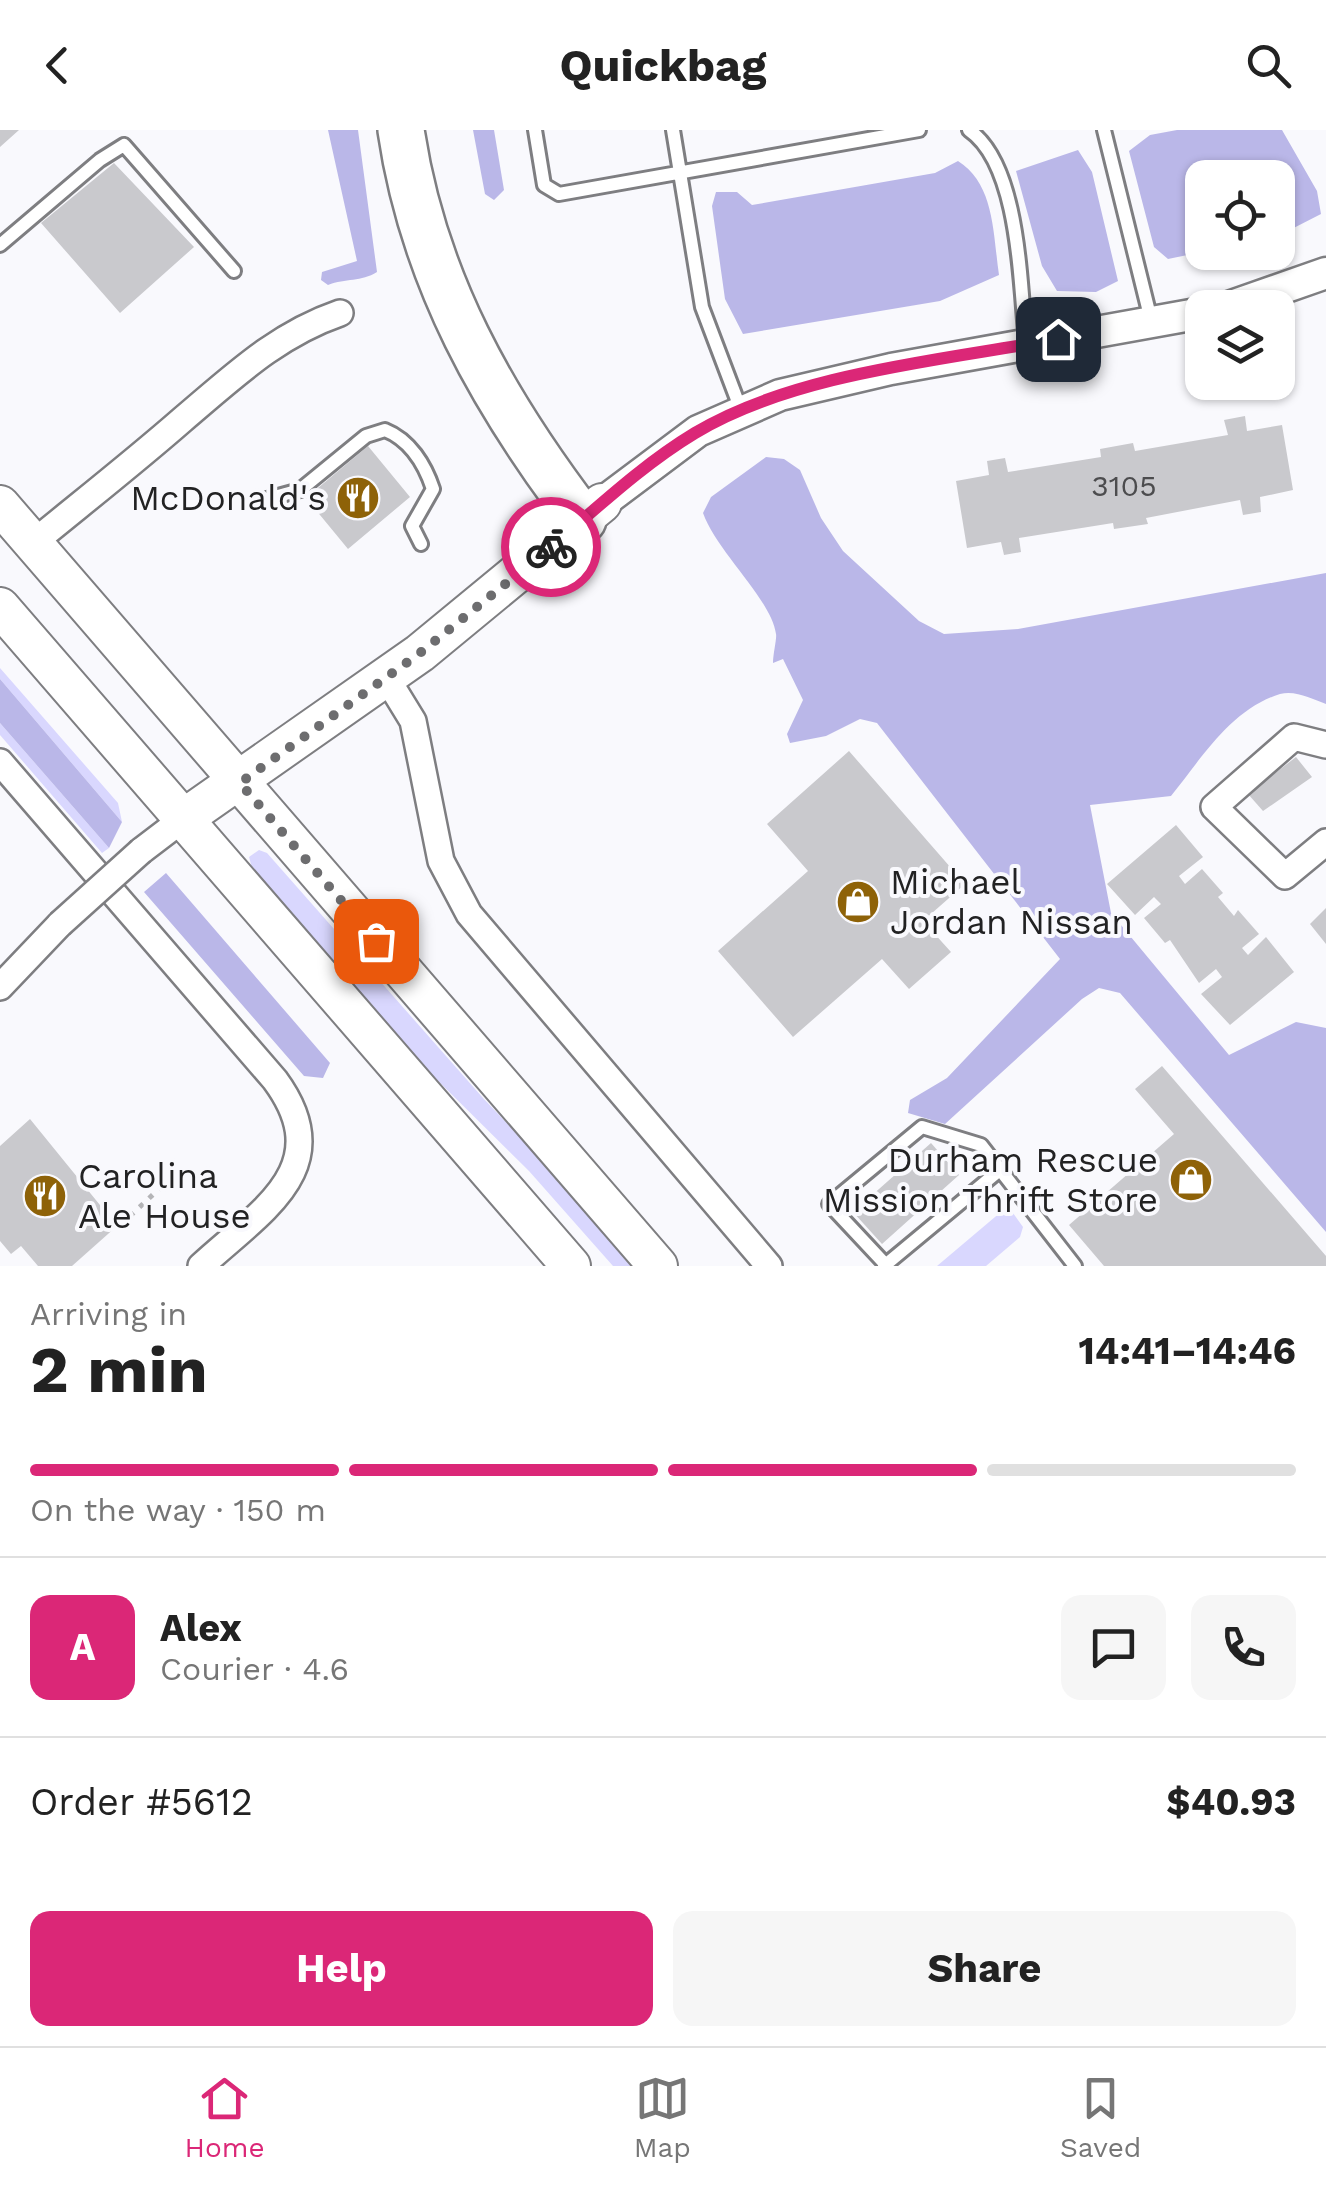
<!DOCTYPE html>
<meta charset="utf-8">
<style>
:root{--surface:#fff;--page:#f6f6f6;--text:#222;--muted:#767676;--line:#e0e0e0;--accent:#db2777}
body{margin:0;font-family:"Work Sans",sans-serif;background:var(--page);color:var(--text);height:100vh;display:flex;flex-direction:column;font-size:38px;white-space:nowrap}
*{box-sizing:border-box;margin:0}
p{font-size:32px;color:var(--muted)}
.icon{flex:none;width:55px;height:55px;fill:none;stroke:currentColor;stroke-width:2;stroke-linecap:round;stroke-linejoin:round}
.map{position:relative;height:1136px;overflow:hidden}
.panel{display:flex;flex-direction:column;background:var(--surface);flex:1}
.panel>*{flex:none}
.buttons{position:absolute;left:1185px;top:30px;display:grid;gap:20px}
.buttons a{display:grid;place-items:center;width:110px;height:110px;border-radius:20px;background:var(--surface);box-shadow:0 2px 8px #0004;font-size:50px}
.pin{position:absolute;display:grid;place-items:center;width:85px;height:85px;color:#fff;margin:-42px;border-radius:20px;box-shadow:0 5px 15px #0006}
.courier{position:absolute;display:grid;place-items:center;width:100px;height:100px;margin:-50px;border:8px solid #db2777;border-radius:50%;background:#fff;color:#222;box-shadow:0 2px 12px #0007}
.summary em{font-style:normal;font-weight:700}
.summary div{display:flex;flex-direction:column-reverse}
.summary{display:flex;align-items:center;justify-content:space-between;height:170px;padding:0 30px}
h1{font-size:65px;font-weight:700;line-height:75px}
.bar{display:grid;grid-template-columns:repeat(4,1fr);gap:15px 10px;align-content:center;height:120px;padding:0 30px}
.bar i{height:12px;border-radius:8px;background:var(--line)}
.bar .on{background:var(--accent)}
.bar p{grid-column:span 4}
.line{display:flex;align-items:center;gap:25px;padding:0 30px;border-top:2px solid var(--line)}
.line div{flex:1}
.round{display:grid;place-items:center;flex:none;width:105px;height:105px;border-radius:20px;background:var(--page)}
.cta{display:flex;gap:20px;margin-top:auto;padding:20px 30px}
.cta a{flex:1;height:115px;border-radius:20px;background:var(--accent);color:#fff;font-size:40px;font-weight:700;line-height:115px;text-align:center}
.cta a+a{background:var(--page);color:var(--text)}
header{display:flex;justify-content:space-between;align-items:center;height:130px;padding:0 30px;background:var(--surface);font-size:45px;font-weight:700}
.tabs{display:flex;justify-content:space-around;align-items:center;height:140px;border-top:2px solid var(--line);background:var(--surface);font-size:28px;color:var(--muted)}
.tabs a{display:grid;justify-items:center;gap:5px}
.tabs .on{color:var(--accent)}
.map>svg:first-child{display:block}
.green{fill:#d9d7fe}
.forest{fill:#bab7e8}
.building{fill:#c9c9cd}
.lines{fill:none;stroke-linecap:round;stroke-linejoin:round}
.service-casing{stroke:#7e7e81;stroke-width:18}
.minor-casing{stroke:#7e7e81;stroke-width:30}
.tertiary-casing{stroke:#7e7e81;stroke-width:35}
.primary-casing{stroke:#7e7e81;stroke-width:42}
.motorway-casing{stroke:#7e7e81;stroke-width:50}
.path{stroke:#b4b4b7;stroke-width:5;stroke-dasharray:5 8;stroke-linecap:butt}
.service{stroke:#fff;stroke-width:12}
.minor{stroke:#fff;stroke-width:25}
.tertiary{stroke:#fff;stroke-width:30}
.primary{stroke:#fff;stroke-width:38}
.motorway{stroke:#fff;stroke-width:45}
.minor-bridge-casing{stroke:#7e7e81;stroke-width:30;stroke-linecap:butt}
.minor-bridge{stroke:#fff;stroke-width:25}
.done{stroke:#6d6d6f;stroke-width:10;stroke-dasharray:0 18}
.route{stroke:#db2777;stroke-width:12}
.labels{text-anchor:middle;stroke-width:8;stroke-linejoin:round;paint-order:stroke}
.number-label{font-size:30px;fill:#4c4c4e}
.poi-label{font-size:35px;fill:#222223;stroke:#f9f9fd;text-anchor:end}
</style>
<header><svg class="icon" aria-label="back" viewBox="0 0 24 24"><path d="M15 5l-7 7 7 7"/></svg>Quickbag<svg class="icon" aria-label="search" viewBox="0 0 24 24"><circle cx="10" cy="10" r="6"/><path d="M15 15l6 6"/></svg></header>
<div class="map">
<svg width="1326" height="1136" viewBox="0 0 1326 1136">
<rect width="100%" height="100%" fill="#f9f9fd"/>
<path class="green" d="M0 538 118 673 122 692 0 549Z
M0 593 109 718 102 723 0 605Z
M259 720 267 723 483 968 642 1136H613L529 1041 422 935 252 738 249 727Z
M1008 1076 1023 1097 1020 1107 986 1136H937Z"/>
<path class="forest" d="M328 0H358L377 142C361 152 346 148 328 155L321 150 322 142 357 131Z
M473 0H494L504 60 494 70 485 64Z
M1177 0H1282L1317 61 1321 84 1278 106V48H1202V122L1168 129 1154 117 1129 21 1150 5Z
M1078 20 1092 42 1118 151 1096 162 1057 161 1042 136 1016 41Z
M958 31C995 54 993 105 999 145L940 171 743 204 725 169 712 76 716 62H737L752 75 935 43Z
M766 327 784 329 800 340 821 388 843 421 919 491 944 504 1018 499 1326 443V574C1312 569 1296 560 1280 564 1231 579 1201 629 1171 666L1090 675 1111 783 1229 925 1296 892 1326 898V1102L1120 863 1099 858 1082 869 945 994 908 983 910 970 947 948 1060 829 877 593 860 589 826 606 790 613 787 604 803 570 783 529 773 533C773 524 777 508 776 504 771 469 717 422 703 383L711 367Z
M0 549 122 692 109 718 0 593Z
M166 743 330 933 323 948 304 946 144 762Z"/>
<path class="building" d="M0 0H19L0 17Z
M114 33 194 117 120 183 41 93Z
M1245 286 1247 301 1282 295 1293 360 1260 367 1261 382 1243 385 1240 370 1146 388 1148 394 1114 399 1113 393 1019 408 1021 422 1004 425 1001 412 967 418 956 351 989 345 987 331 1005 328 1008 342 1101 327 1100 319 1133 313 1135 321 1228 305 1224 290Z
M368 316 410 367 348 419 306 368Z
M849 621 965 754 923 791 951 822 909 859 882 829 793 907 718 821 808 741 767 694Z
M1296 627 1312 647 1263 681 1248 664Z
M1176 695 1203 727 1179 746 1185 754 1202 739 1223 763 1218 767 1234 786 1238 780 1259 804 1242 818 1248 825 1266 807 1294 842 1230 895 1201 864 1222 847 1216 839 1199 853 1170 810 1165 813 1144 788 1161 774 1154 767 1135 785 1107 754Z
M1326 778V814L1310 794Z
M1162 936 1326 1126V1136H1104L1069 1095 1174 1004 1135 959Z
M30 989 117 1096 72 1136H38L21 1116 11 1124 0 1111V1016Z
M931 1013 959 1045 882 1114 853 1082Z"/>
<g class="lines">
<g class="service-casing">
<path id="service" d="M535 0 544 55 559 64 919 0
M673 0 702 177 741 280
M969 0C1020 35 1020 156 1026 214
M1104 0 1151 190
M0 115 100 30 124 15 234 141
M267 369 300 360 366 306 385 300C410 310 425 335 433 359L412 396 421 414
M884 1136 1001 1039
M887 1136 829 1074 922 997 981 1015 1075 1136"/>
</g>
<g class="minor-casing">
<path id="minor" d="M33 413C83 372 134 332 182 290 233 247 276 205 340 183
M386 547 413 591 441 731 469 784 769 1136
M1326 615 1294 607 1214 677 1285 746 1326 712
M0 632 275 950C339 1037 262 1080 201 1136
M141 721 183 689
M0 857 60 794"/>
</g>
<g class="tertiary-casing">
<path id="tertiary" d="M1226 178 1326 143
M602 373 698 301 780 265 891 239 1202 183"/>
</g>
<g class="primary-casing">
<path id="primary" d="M0 375 658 1136
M0 477 571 1136
M183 689 420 523 602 373"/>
</g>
<g class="motorway-casing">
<path id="motorway" d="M401 0C423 149 493 272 583 390"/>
</g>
<path class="path" d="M130 1086 159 1059"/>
<use href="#service" class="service"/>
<use href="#minor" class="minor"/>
<use href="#tertiary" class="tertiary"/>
<use href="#primary" class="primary"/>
<use href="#motorway" class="motorway"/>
<g class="minor-bridge-casing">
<path id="minor-bridge" d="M60 794 141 721"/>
</g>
<use href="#minor-bridge" class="minor-bridge"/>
</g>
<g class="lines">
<path class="done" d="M376 811 240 653 420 523 551 417"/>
<path class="route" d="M551 417C597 378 642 335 695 303 794 243 945 230 1058 209"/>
</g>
<defs>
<g id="restaurant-disc" transform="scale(2.25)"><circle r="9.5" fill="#8e6208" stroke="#f9f9fd"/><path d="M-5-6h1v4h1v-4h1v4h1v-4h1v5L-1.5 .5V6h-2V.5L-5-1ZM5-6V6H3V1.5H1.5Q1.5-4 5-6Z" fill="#fff"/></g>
<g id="shop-disc" transform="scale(2.25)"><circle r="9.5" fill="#8e6208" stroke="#f9f9fd"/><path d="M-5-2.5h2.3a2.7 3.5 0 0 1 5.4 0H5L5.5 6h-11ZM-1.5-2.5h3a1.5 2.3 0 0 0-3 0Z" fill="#fff"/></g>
</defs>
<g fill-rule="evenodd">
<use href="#restaurant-disc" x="358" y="368"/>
<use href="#shop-disc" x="858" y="772"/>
<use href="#shop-disc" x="1191" y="1050"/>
<use href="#restaurant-disc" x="45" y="1066"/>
</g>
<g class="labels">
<g class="number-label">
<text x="1124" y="366">3105</text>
</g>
<g class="poi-label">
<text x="326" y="380">McDonald's</text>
<text x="890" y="764" text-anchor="start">Michael<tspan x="890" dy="40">Jordan Nissan</tspan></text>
<text x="1158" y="1042">Durham Rescue<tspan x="1158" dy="40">Mission Thrift Store</tspan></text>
<text x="78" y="1058" text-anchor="start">Carolina<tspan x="78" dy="40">Ale House</tspan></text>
</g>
</g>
</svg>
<div class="buttons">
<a><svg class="icon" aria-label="locate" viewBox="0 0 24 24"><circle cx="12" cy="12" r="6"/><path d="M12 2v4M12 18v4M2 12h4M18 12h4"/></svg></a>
<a><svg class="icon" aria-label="layers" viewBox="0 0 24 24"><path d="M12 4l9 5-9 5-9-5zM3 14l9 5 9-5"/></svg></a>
</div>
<div class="pin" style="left:376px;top:811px;background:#ea580c"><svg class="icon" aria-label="bag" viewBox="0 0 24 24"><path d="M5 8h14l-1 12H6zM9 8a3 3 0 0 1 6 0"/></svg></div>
<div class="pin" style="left:1058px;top:209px;background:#1f2937"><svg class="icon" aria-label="home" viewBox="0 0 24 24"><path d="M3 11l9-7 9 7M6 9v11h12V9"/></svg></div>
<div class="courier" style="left:551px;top:417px"><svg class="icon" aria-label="bike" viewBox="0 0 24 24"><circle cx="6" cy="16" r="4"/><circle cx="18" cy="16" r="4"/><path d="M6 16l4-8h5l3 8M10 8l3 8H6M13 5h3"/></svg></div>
</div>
<section class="panel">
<div class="summary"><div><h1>2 min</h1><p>Arriving in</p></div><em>14:41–14:46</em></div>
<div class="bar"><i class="on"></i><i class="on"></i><i class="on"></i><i></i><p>On the way · 150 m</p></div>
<div class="line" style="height:180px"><b class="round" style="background:var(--accent);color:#fff">A</b><div><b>Alex</b><p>Courier · 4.6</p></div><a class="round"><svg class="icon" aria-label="chat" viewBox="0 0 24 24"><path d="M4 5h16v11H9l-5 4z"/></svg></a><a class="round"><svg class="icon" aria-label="phone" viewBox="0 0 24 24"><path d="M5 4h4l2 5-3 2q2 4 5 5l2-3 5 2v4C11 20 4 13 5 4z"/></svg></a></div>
<div class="line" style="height:130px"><div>Order #5612</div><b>$40.93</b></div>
<div class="cta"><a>Help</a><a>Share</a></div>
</section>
<nav class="tabs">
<a class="on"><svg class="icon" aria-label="home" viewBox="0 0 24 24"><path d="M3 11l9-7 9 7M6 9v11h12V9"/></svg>Home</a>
<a><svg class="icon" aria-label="map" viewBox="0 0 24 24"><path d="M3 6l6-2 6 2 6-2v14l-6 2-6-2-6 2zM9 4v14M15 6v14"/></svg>Map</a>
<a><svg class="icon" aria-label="saved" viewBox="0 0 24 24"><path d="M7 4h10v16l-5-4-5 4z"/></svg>Saved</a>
</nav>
